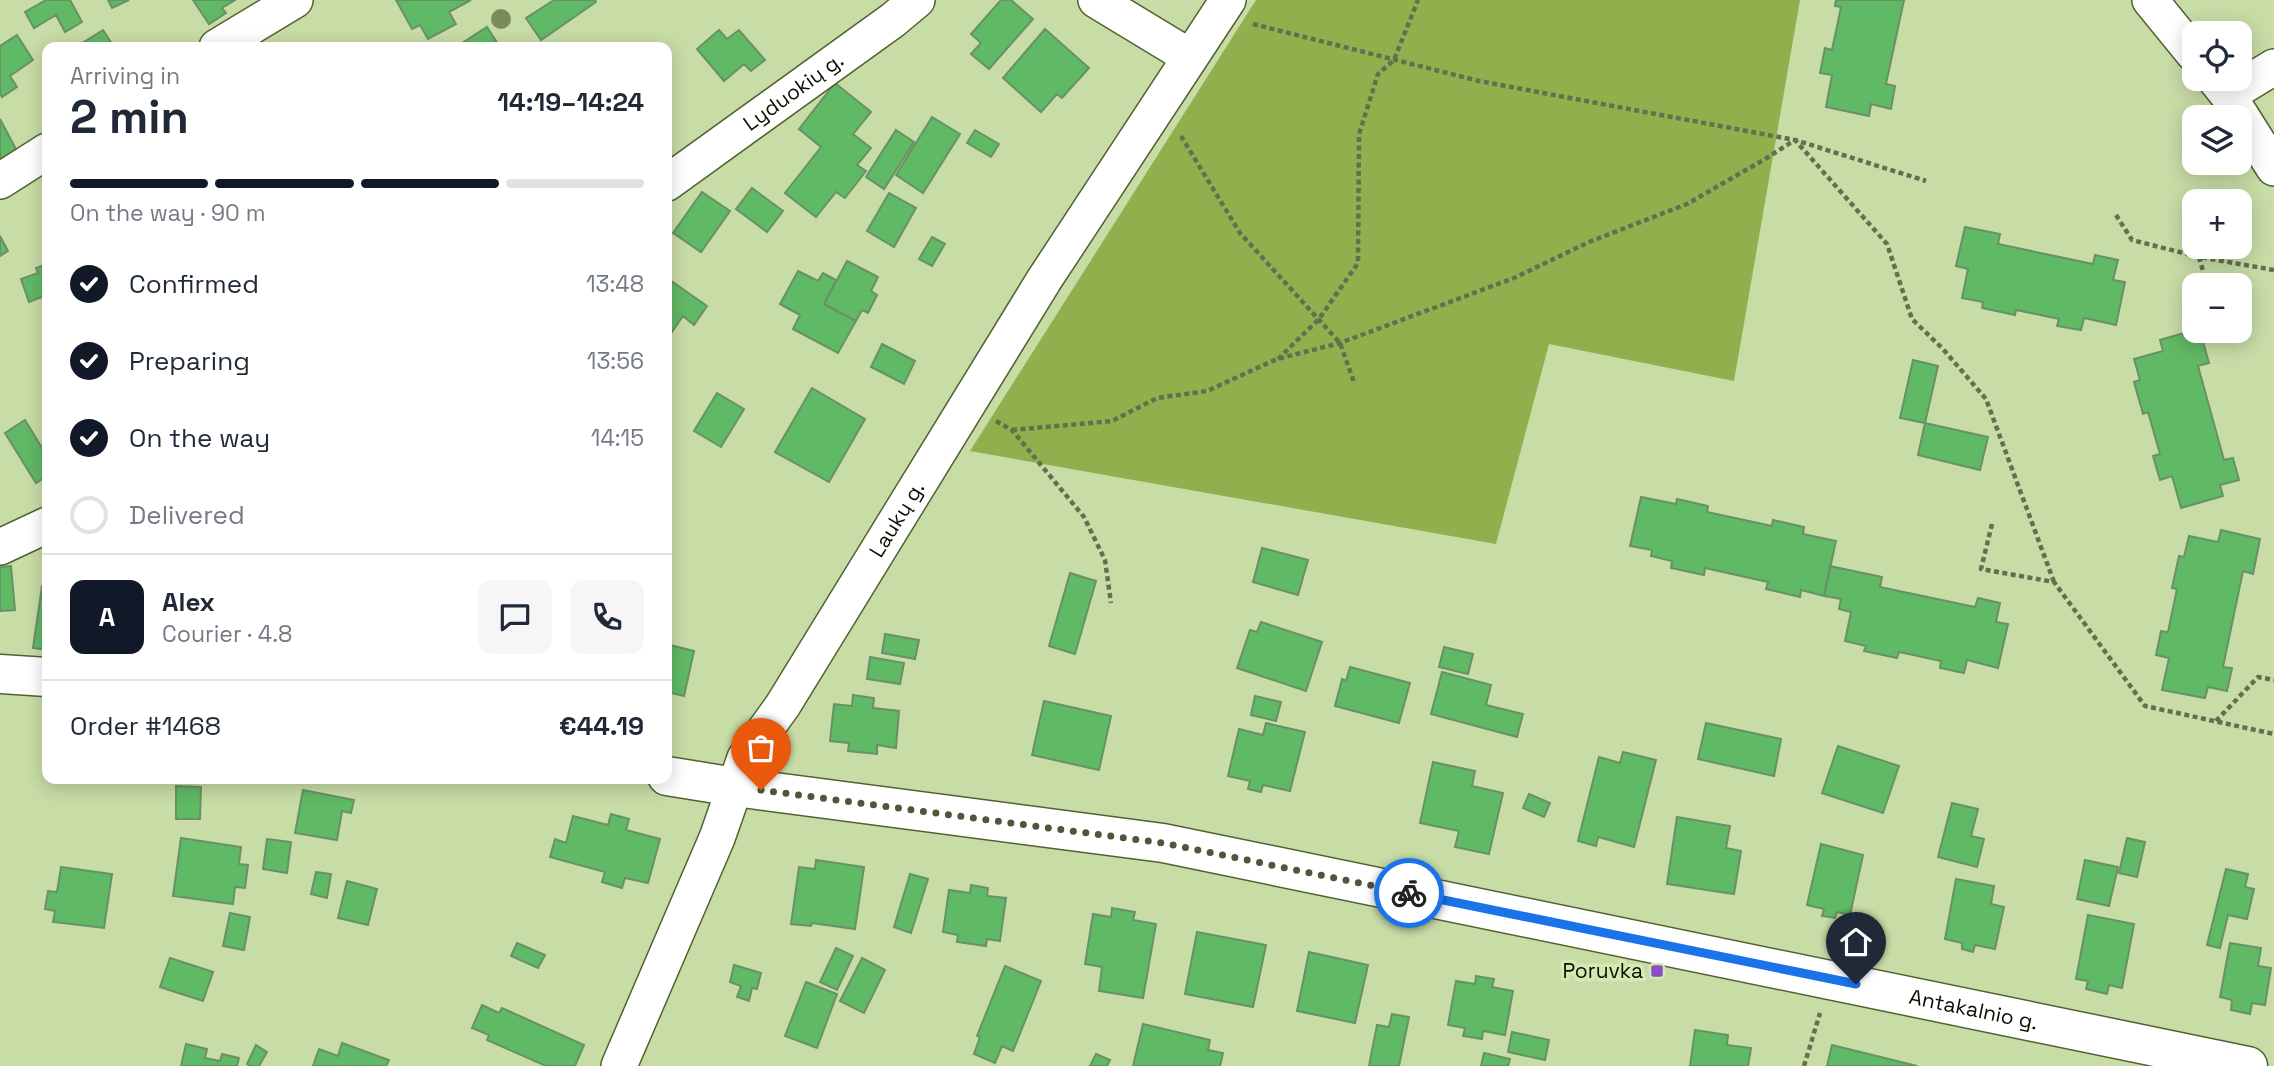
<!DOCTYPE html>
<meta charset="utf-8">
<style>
:root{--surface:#fff;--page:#f6f6f7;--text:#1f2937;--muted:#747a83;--line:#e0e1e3;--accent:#111827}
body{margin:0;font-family:"Space Grotesk",sans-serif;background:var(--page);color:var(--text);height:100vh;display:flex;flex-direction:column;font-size:26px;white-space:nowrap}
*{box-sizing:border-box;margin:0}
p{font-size:23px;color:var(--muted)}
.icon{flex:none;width:38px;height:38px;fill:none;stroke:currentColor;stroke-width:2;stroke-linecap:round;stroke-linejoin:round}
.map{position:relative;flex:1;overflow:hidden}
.drawer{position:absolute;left:42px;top:42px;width:630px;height:742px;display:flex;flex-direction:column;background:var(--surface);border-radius:14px;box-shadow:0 4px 18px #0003}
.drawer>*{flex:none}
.buttons{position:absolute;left:2182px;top:21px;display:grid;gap:14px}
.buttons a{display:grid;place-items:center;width:70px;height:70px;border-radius:14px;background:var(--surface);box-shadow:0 4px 18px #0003;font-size:35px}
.pin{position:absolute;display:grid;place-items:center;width:60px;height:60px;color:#fff;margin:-72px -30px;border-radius:50% 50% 50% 0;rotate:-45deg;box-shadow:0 0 7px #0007}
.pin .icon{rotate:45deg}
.courier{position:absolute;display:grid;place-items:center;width:70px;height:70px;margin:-35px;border:5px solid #1a73e8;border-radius:50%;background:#fff;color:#222;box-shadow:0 2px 9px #0007}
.headline em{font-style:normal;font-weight:700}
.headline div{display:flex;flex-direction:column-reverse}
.headline{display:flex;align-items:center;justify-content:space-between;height:119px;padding:0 28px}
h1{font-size:46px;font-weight:700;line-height:52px}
.bar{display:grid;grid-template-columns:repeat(4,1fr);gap:10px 7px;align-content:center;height:84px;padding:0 28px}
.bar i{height:9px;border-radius:5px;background:var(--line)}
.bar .current{background:var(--accent)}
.bar p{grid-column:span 4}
.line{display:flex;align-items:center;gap:18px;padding:0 28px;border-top:2px solid var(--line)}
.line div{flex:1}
.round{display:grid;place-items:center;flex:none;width:74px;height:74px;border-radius:14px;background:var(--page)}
ol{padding:0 28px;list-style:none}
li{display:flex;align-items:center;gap:21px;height:77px}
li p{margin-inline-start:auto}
li .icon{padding:7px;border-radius:50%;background:var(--accent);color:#fff;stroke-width:4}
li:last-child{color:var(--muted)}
li i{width:38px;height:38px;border:4px solid var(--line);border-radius:50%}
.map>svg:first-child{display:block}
.green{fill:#8fb04d}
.building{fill:#60b964;stroke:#689168;stroke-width:2}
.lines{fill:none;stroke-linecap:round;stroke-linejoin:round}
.minor-casing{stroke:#516230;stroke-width:38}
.primary-casing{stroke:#516230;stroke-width:41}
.path{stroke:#636f4e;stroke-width:4.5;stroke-dasharray:5 3.5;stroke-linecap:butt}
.minor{stroke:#fff;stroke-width:35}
.primary{stroke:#fff;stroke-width:38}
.tree{fill:#7b8c5b}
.done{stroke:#4c573b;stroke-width:7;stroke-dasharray:0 12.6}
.route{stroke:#1a73e8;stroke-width:9}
.poi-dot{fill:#8b4fc5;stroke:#d4eab2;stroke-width:2.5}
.labels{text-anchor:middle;stroke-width:7;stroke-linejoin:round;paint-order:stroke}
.street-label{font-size:21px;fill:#0a1001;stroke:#d4eab2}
.poi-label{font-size:21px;fill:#0a1001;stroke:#d4eab2;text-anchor:end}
</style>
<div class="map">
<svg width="2274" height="1066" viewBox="0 0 2274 1066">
<rect width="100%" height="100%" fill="#c8dca6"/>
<path class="green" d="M1256 0H1800L1734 381 1549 344 1496 544 970 451Z"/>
<path class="building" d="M46 0H70L82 22 65 32 56 15 34 28 25 12Z
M108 0H129L112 8Z
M193 0H235L222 8 226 13 209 24Z
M396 0H471L449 12 456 24 428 39 420 25 412 29Z
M554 0H595L596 2 541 40 526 18Z
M1001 0H1011L1033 19 989 69 971 54 981 43 971 34Z
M1836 0H1904L1886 84 1895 86 1891 109 1871 104 1869 116 1826 107 1832 75 1820 73 1825 48 1832 50 1841 7 1835 6Z
M487 27 500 47H464L462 43Z
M1045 29 1089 68 1062 98 1057 94 1041 112 1003 78Z
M103 30 114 47H76Z
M719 30 727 39 739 30 765 60 751 71 744 64 724 81 697 49Z
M17 35 33 60 10 76 17 87 2 97 0 93V46Z
M835 83 871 112 853 134 871 148 857 165 866 171 845 198 836 192 816 217 785 193 821 147 799 129Z
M932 117 960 134 923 193 896 175Z
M0 119 17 151 0 160Z
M896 130 914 142 884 189 866 177Z
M975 130 999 144 991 157 967 143Z
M752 188 783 211 767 232 736 209Z
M702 192 730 211 701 252 673 233Z
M889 193 916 208 894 247 867 231Z
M1965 227 2000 234 1998 244 2093 264 2095 255 2118 260 2113 280 2125 282 2116 325 2084 318 2081 330 2057 326 2059 319 2016 310 2015 315 1982 308 1983 302 1962 298 1968 269 1956 266Z
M0 236 8 251 0 256Z
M932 237 945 244 932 266 919 259Z
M847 261 878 277 871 291 877 295 868 313 862 310 856 321 824 304Z
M47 264V295L29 302 21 279 38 273 36 268Z
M798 271 818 281 823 273 836 280 824 304 856 321 838 353 793 329 800 315 780 304Z
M667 278 707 306 694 325 683 316 667 339Z
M2194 330 2200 331 2209 363 2198 366 2224 460 2233 458 2239 480 2220 485 2223 496 2181 508 2172 476 2160 480 2153 456 2160 454 2148 412 2143 414 2134 382 2140 380 2134 359 2163 351 2160 340Z
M882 344 915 361 904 384 871 367Z
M1913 360 1938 366 1925 423 1900 418Z
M812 388 865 419 829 482 775 452Z
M717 393 744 409 721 447 694 431Z
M25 420 47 456V476L36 483 5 433Z
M1925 423 1988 437 1980 470 1918 455Z
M1641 497 1676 504 1677 499 1708 506 1707 512 1772 526 1773 520 1804 527 1803 534 1836 541 1824 596 1801 590 1800 597 1766 589 1768 582 1705 568 1704 575 1671 568 1672 561 1651 556 1652 550 1630 546Z
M2221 530 2260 539 2253 574 2243 571 2223 667 2232 668 2227 691 2208 687 2205 698 2162 690 2169 658 2156 655 2161 631 2168 632 2177 589 2172 588 2179 556 2184 557 2189 536 2218 542Z
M1262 548 1308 560 1298 595 1253 582Z
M11 566 15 610 0 611V567Z
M1830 566 1882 577 1880 587 1975 607 1978 598 2000 603 1996 622 2008 624 1998 668 1967 660 1964 673 1940 668 1941 661 1899 652 1897 658 1864 651 1866 646 1845 641 1851 612 1839 609 1841 599 1824 596Z
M1070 573 1096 581 1075 654 1049 646Z
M42 586H47V650L33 648Z
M1261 622 1322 642 1306 691 1237 668 1250 630 1257 632Z
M885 634 919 640 915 659 882 653Z
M670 645 694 651 684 696 667 692V660Z
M1444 647 1473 654 1468 674 1439 667Z
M870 657 904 663 900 684 867 679Z
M1350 667 1410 683 1399 723 1335 706 1342 679 1346 681Z
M1442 672 1491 685 1486 705 1523 714 1517 737 1431 714Z
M853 695 874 698 873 708 899 711 896 748 877 745V754L848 751 849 743 830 741 834 704 852 706Z
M1255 696 1281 702 1276 721 1251 715Z
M1044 701 1111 716 1099 770 1032 755Z
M1266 723 1305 732 1290 791 1263 785 1261 792 1248 789 1250 781 1228 776 1239 729 1263 735Z
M1706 723 1781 739 1774 776 1698 759Z
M1838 746 1899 766 1883 813 1822 793Z
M1623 752 1656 760 1634 847 1598 837 1596 846 1578 841 1599 757 1620 763Z
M1433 762 1475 771 1472 786 1503 793 1489 854 1455 847 1459 831 1420 823Z
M176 786 201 787 200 819H176Z
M303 790 354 800 351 813 342 811 337 840 295 833Z
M1529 794 1550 803 1544 817 1523 808Z
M1952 803 1978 809 1971 836 1984 839 1977 867 1938 857Z
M611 814 629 819 626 830 660 839 648 883 625 878 622 888 602 882 605 872 550 857 555 839 566 843 573 816 608 825Z
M1677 817 1730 826 1726 848 1741 851 1734 894 1667 884Z
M181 838 241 847 239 864 248 865 245 888 235 887 233 904 173 896Z
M2127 838 2145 842 2137 877 2119 873Z
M267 839 291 842 287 873 263 869Z
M1821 844 1863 855 1850 915 1837 912 1835 918 1822 916 1824 909 1807 905Z
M816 860 864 867 855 929 812 923 811 926 791 924 799 867 815 869Z
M2085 860 2118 867 2109 906 2077 899Z
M61 867 112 874 104 928 53 922 55 911 45 909 48 891 57 892Z
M2226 869 2248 874 2245 887 2254 889 2247 919 2228 915 2220 948 2207 945Z
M316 872 331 874 327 898 311 894Z
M910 874 928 879 911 933 894 927Z
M1956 879 1994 886 1991 904 2004 907 1995 949 1975 945 1973 952 1962 949V943L1945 939Z
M347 881 377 889 368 925 338 918Z
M971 885 988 888 987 896 1006 898 1000 941 987 939 986 946 957 942 958 935 943 932 949 890 970 893Z
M1112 908 1135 912 1133 920 1156 924 1143 998 1099 991 1102 967 1085 964 1093 914 1111 917Z
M230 913 250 917 244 950 223 946Z
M2088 915 2134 924 2122 988 2109 985 2107 994 2086 989 2088 981 2076 979Z
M1197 932 1266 945 1253 1007 1185 994Z
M517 943 545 955 538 968 511 956Z
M2230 943 2261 948 2258 966 2271 968 2265 1005 2252 1003 2250 1014 2231 1010 2232 1000 2220 997Z
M836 948 853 956 837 990 820 982Z
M1309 952 1368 965 1355 1023 1297 1011Z
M170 958 213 972 203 1001 160 987Z
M862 958 885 970 864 1013 840 1001Z
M734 965 761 973 757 989 752 988 749 1001 737 997 741 986 730 982Z
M1005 966 1041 981 1013 1051 1002 1046 995 1063 974 1054 980 1037 977 1036Z
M1476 976 1494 979 1492 987 1513 991 1505 1035 1483 1031 1482 1039 1463 1036 1465 1028 1448 1025 1456 981 1475 984Z
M806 982 837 994 817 1048 785 1036Z
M482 1005 499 1013 502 1008 584 1045 575 1066H546L487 1040 489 1035 472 1028Z
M1392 1014 1409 1017 1399 1066H1369L1377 1025 1389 1027Z
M1143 1024 1210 1040 1208 1050 1223 1053 1220 1066H1133Z
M1695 1030 1728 1035 1727 1045 1751 1048 1748 1066H1690Z
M1512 1032 1549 1040 1545 1060 1508 1052Z
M342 1043 389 1060 386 1066H313L319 1049 338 1056Z
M186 1044 207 1049 205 1058 220 1061 222 1054 239 1058 237 1066H181Z
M256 1045 267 1052 259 1066H251L247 1064Z
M1832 1045 1917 1066H1827Z
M1484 1053 1510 1059 1508 1066H1481Z
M1096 1054 1110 1060 1107 1066H1090Z"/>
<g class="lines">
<g class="minor-casing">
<g id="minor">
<path d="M1096 0 1190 57"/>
<path d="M2150 0 2194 54"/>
<path d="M217 47 295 0"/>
<path d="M2215 79 2228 95 2274 168"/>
<path d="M2228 95 2274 67"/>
<path d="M0 181 47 151"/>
<path id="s1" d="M667 183 893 20 917 0"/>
<path d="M0 547 47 525"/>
<path id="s2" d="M619 1066 717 838 745 758 783 705 1044 280 1228 0"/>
</g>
</g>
<g class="primary-casing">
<g id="primary">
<path d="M0 674 47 677"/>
<path id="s3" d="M667 776 735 787 1163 843 2248 1066"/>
</g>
</g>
<path class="path" d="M1253 24 1479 81 1795 140 1926 181
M1181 136 1240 233 1340 343 1354 382
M2116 215 2132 240 2199 257 2274 270
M2199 257 2207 285
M2220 331 2245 337
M1278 359 1319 319 1358 263 1359 134 1378 74 1394 60 1418 0
M996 421 1012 430 1084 517 1105 560 1111 603
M1012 430 1112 421 1157 398 1207 391 1277 359 1340 343 1514 278 1589 242 1687 204 1765 159 1795 140 1887 244 1912 319 1943 349 1986 399 2054 582
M1992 524 1981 569 2054 582 2145 706 2274 734
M2216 721 2258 677 2274 680
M1804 1066 1820 1013"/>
<use href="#minor" class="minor"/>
<use href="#primary" class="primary"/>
</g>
<circle class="tree" cx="501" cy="19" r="10"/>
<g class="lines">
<path class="done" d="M761 790 1163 843 1409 893"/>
<path class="route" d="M1409 893 1856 984"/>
</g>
<rect class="poi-dot" x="1650" y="964" width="14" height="14" rx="3.5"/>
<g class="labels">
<g class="street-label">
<text dy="7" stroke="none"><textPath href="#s1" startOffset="156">Lyduokių g.</textPath></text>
<text dy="7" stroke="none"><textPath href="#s2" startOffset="616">Laukų g.</textPath></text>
<text dy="7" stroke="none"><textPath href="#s3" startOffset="1328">Antakalnio g.</textPath></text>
</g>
<g class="poi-label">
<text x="1643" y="978">Poruvka</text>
</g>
</g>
</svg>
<div class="buttons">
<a><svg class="icon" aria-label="locate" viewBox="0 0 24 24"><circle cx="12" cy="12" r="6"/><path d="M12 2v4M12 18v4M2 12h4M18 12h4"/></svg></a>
<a><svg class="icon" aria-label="layers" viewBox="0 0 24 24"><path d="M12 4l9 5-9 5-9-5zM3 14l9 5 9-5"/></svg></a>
<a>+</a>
<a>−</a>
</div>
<div class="pin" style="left:761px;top:790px;background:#ea580c"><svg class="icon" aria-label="bag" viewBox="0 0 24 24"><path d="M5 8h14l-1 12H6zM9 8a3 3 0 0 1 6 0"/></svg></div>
<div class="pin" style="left:1856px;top:984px;background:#1f2937"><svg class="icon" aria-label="home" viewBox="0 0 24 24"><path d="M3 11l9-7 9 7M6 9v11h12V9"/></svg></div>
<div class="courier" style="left:1409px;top:893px"><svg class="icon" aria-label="bike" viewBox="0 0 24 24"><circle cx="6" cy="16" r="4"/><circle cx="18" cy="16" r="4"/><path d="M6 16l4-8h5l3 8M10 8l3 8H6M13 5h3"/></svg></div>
<section class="drawer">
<div class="headline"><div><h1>2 min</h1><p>Arriving in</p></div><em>14:19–14:24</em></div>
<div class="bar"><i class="current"></i><i class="current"></i><i class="current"></i><i></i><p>On the way · 90 m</p></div>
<ol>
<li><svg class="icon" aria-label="check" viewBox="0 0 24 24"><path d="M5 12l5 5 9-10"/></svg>Confirmed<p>13:48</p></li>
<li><svg class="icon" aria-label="check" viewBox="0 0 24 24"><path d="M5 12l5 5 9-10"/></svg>Preparing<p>13:56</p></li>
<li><svg class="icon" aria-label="check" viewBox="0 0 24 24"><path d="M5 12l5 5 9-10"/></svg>On the way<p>14:15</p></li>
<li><i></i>Delivered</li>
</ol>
<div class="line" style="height:126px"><b class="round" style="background:var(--accent);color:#fff">A</b><div><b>Alex</b><p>Courier · 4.8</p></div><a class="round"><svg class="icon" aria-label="chat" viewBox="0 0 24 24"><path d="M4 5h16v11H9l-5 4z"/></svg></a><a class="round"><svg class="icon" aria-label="phone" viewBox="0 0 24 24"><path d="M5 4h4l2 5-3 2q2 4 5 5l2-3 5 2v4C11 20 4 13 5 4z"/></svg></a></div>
<div class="line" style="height:91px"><div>Order #1468</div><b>€44.19</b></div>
</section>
</div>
